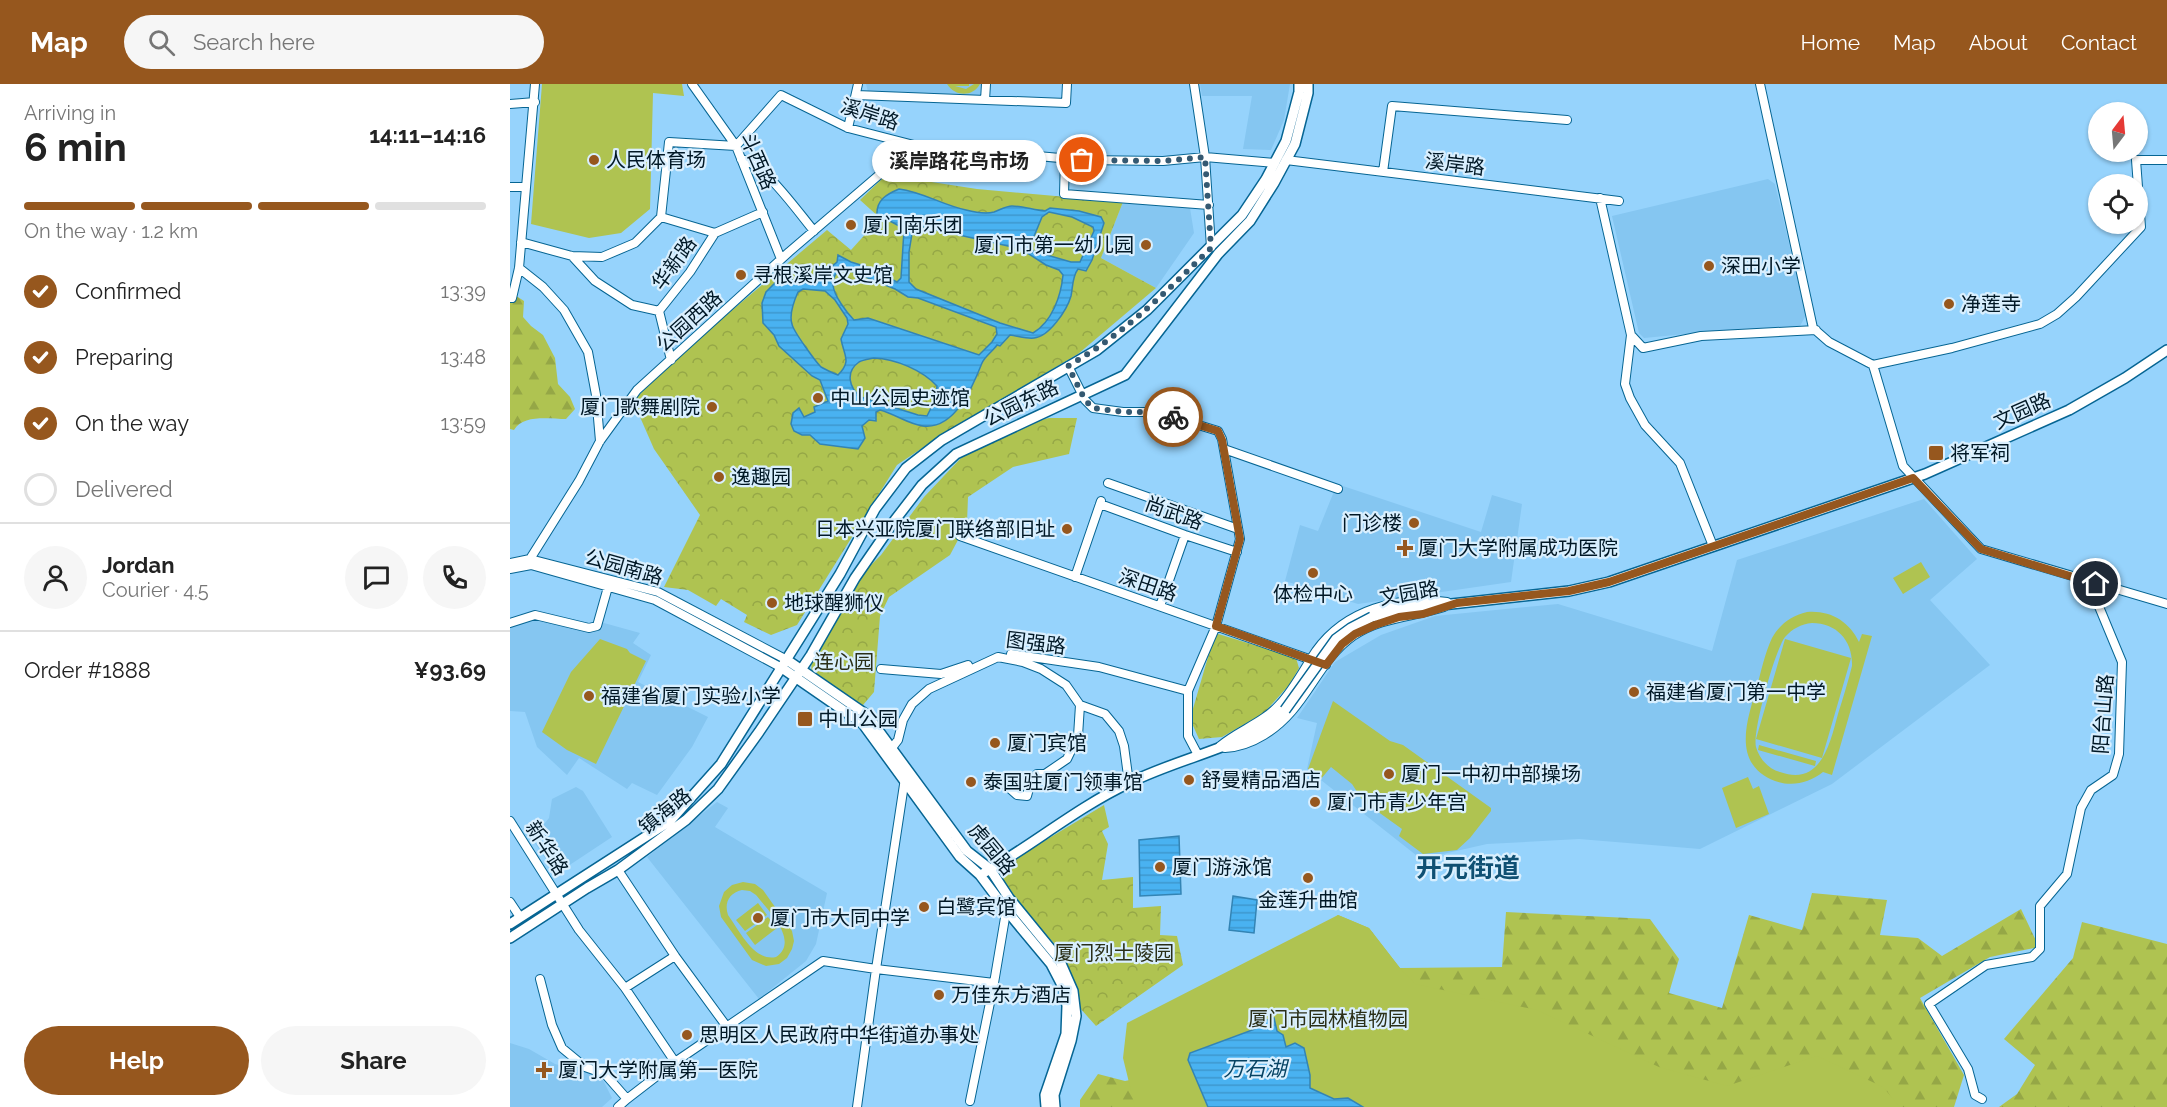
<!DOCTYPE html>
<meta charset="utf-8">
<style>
:root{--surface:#fff;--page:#f6f6f6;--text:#222;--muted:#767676;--line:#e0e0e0;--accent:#96571e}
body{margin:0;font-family:Raleway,"Noto Sans SC",sans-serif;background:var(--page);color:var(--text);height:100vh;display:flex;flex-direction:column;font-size:22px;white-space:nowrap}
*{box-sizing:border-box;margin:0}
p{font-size:20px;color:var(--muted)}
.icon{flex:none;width:33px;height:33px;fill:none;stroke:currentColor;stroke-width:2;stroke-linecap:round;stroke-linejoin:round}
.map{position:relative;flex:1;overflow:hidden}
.panel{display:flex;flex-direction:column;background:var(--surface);width:510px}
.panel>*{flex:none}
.needle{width:39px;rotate:16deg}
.buttons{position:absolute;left:1578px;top:18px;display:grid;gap:12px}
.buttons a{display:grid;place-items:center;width:60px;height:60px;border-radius:50%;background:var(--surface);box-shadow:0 2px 4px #0004;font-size:30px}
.pin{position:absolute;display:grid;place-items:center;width:51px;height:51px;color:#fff;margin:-26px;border:3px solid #fff;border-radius:50%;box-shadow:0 2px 6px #0007}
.courier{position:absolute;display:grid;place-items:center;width:60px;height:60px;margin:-30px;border:4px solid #96571e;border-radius:50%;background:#fff;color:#222;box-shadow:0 2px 8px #0007}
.bubble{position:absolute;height:42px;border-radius:21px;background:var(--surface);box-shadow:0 2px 4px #0004;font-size:20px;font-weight:700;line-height:42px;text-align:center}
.head em{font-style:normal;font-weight:700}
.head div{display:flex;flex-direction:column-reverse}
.head{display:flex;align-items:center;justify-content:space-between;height:102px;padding:0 24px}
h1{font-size:39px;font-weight:700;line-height:45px}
.bar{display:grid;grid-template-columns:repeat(4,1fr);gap:9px 6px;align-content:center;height:72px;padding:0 24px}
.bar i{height:8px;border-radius:4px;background:var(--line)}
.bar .current{background:var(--accent)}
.bar p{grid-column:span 4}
.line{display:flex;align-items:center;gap:15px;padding:0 24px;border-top:2px solid var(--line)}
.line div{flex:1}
.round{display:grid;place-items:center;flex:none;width:63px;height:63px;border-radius:32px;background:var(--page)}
ol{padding:0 24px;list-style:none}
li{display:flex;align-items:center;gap:18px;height:66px}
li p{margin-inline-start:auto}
li .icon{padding:6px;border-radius:50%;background:var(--accent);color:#fff;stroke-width:4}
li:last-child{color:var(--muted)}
li i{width:33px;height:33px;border:3px solid var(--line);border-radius:50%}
.cta{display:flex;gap:12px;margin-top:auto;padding:12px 24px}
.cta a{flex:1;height:69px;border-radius:36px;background:var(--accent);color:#fff;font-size:24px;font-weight:700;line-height:69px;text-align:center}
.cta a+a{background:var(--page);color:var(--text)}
header{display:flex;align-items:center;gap:36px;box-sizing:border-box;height:84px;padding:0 30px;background:var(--accent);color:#fff}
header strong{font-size:28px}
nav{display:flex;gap:33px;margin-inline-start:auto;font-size:21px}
.search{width:420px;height:54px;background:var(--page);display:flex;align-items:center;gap:15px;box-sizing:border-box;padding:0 21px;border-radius:33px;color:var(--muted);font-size:22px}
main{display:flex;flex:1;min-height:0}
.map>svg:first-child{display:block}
.built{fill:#85c6f1}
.forest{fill:url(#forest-firs)}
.park{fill:url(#park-crowns)}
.garden{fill:#afc351;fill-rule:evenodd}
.water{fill:url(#water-rules);stroke:#3384b4;stroke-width:1.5;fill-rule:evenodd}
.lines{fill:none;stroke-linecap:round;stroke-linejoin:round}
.minor-casing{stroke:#066593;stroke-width:10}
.major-casing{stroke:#066593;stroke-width:12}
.minor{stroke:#fff;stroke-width:8}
.major{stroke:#fff;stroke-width:9}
.major-bridge-casing{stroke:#066593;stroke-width:12;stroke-linecap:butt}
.major-bridge{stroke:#fff;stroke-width:9}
.done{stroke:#355971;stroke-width:6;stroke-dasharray:0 10.8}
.route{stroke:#96571e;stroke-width:8}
.poi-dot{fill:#96571e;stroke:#d9effe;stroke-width:2}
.labels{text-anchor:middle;stroke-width:4.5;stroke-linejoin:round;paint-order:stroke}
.street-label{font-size:20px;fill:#011826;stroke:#d9effe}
.poi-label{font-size:20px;fill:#011826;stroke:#d9effe;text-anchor:start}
.park-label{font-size:20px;fill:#2a2f18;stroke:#d9effe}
.water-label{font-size:21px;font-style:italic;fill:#064363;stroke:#d9effe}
.district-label{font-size:26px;font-weight:bold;fill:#0f5073;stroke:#d9effe}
</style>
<header>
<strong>Map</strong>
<div class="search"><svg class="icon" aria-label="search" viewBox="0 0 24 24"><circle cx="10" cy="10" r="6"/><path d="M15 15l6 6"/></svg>Search here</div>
<nav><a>Home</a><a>Map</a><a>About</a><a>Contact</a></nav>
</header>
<main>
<section class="panel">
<div class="head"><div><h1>6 min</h1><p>Arriving in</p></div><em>14:11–14:16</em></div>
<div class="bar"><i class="current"></i><i class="current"></i><i class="current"></i><i></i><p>On the way · 1.2 km</p></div>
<ol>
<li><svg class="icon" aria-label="check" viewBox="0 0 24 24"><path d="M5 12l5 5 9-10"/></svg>Confirmed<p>13:39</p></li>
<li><svg class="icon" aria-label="check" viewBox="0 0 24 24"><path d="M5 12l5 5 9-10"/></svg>Preparing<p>13:48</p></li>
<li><svg class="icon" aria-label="check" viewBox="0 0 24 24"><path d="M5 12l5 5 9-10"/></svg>On the way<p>13:59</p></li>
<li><i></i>Delivered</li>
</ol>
<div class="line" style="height:108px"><a class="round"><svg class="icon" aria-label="person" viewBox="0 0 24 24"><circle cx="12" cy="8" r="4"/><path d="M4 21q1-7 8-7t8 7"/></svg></a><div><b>Jordan</b><p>Courier · 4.5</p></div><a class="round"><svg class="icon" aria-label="chat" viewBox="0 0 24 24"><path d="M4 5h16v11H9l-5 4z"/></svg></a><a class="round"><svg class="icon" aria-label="phone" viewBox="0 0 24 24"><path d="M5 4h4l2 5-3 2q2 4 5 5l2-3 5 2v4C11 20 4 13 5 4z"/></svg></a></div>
<div class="line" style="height:78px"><div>Order #1888</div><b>¥93.69</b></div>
<div class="cta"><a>Help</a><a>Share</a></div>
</section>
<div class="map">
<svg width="1657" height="1023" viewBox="0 0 1657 1023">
<defs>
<pattern id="forest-firs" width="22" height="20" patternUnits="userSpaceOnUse" patternTransform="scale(1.5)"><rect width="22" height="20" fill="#afc351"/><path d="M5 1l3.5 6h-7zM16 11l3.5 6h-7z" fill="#95a746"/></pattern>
<pattern id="park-crowns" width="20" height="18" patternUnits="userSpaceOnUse" patternTransform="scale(1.5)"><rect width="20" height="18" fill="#afc351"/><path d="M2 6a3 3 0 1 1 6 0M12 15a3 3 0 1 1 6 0" fill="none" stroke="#95a746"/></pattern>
<pattern id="water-rules" width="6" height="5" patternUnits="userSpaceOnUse" patternTransform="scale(1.5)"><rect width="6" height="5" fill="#49b2f1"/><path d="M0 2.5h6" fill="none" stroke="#3e98ce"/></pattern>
</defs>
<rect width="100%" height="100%" fill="#96d3fc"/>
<path class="built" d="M356 0H471L470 13 358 8Z
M690 0H780L774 36 761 66 733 65 742 12H692Z
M1258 95 1265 100 1296 231 1290 242 1228 245 1134 254 1129 249 1102 132Z
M613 118 680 124 684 149 646 204 591 174Z
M827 400 971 448 982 411 1012 420 1001 498 848 520 775 497 790 441 808 447Z
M1414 415 1467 475 1420 516 1480 581 1322 700 1190 765 1069 755 977 760 911 775 797 685 807 639 787 634 825 578 871 551 925 532 1048 520 1202 567 1227 476Z
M37 534 78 540 94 539 130 549 123 559 141 571 128 598 198 633 182 663 147 711 122 699 117 705 69 674 57 691 27 663 15 628 0 627V542Z
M66 703 73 707 102 753 46 790 22 755 39 734 42 715Z
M207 718 218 724 205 743 317 809 306 860 296 877 249 915 137 773Z
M0 959 19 965 45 980 91 992 102 1014 92 1023H0Z"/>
<path class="forest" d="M0 208 14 217 13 233 21 242 33 251 45 274 48 300 60 313 65 325 56 335C40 335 13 330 4 346L0 345Z
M1302 809 1377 816 1370 851 1408 854 1432 872 1511 825 1529 863 1480 873 1410 914 1454 991 1444 1023H570V1016L588 990 615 997 644 991 828 831 859 844 890 884 992 883 996 828 1140 835 1169 875 1159 909 1212 924 1239 831 1292 846Z
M1572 838 1657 860V1023H1489L1507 1010 1525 981 1494 955 1563 874Z"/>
<path class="park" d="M376 91 467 105 613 118 591 174 646 204 568 270 433 350 387 381 287 541 261 551 234 538 237 531 211 515 206 522 178 506 154 503 190 431 144 365 123 317 175 266 317 146 341 166 370 134 350 116Z
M539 334H567L559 370 503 383 458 413 457 439 440 471 379 513 370 532 364 608 348 627 301 593 302 568 348 494 371 471 414 413 451 374 502 343Z
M705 549 786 574 789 584 780 600 754 629 712 653 689 655 680 635Z
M594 721 599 743 592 747 598 760 592 796 623 793V824L651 822 650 851 667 852 673 881 586 942 569 923 562 892 550 866 481 789Z"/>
<path class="garden" d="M32 0H172L174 12 143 9 140 125 111 149 79 154 21 140Z
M437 0H459V2H445L456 5 464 0H470C463 13 445 13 437 0Z
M1411 478 1420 493 1393 510 1383 494Z
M1297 528C1320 526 1339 537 1349 558L1352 550 1362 552 1322 691 1313 688C1299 699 1282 703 1265 697 1221 680 1237 636 1247 603 1251 587 1255 569 1262 554 1270 540 1281 532 1297 528ZM1302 539C1327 539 1343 557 1342 582 1338 598 1333 614 1328 630 1320 659 1311 703 1270 688 1258 685 1249 674 1246 663 1242 648 1265 566 1275 553 1282 545 1291 540 1302 539Z
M90 555 117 565 120 569 136 577 86 680 57 666 32 648 61 588Z
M1275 555 1341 574 1312 674 1246 655Z
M823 617 880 657 893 661 981 724V727L960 754 947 766 913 770 889 752 892 745 853 717 842 700 821 683 810 696 798 685Z
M1249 661 1306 677 1305 682 1248 666Z
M1238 693 1243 705 1249 702 1259 730 1226 744 1212 704Z
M233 798 245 800 253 806 282 847 284 857 282 865 277 874 269 880 256 882 242 876 211 833 209 822 214 808 222 801ZM232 806 240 807 246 811C258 826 290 857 266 873 244 878 229 846 218 831 214 819 219 809 232 806Z
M248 819 257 831 235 847 226 836Z
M828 831 859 844 890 884 905 900 1027 926 1149 983 1217 1002 1307 972 1373 1003 1390 1023H625L613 974 617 939Z
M258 833 267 844 245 861 236 849Z"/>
<path class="water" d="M389 105C413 108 432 121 456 126 464 128 476 130 484 128 490 126 496 122 502 122 512 122 524 126 535 127L540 124 569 127 591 133 594 139 582 176 576 187 568 185C562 193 563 203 561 212 557 226 539 253 524 254 517 255 508 252 500 251L490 262 487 261C483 267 475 272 472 279 463 302 445 346 413 342 398 340 385 330 370 326L366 328V337L359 336 352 342 355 354 348 365 310 360 300 351H292L284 347 281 340 283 329 289 324 294 333 305 328 304 323 318 317 310 296 302 292 269 262 264 251 253 239 252 219 256 208 272 192 276 191C285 202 299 199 311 196L314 189 327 178 328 171 341 178 357 183 387 198 391 194 394 146C387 139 376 136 367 131 366 116 377 110 389 105ZM539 128 562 133 583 143 584 147 570 178H561L523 167 520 162 532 133ZM409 142 511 165 536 181 549 186 553 191C551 212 542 238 523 249L490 239 406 205 399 198V168L403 144ZM331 183 385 205 398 213 408 214 486 243 487 250 482 258 469 271 358 234 344 236C337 229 324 212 323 201 322 194 327 188 331 183ZM293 205 315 207 325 216 337 234 338 240 331 255C334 272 342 277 328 291 323 289 316 286 311 283 306 278 283 247 282 240 279 231 284 217 288 208ZM364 274C386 275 412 286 427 302L425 316 417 332 408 331 351 313C339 304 335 288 349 278 353 276 360 275 364 274Z
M669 752 671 810 630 812 629 756Z
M723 812 747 816 744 849 719 846Z
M764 934 767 947 773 951 776 963 785 959 794 964 800 991V1004L824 1015 838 1014 853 1023H698L678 976 680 969 745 945V939Z"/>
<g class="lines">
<g class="minor-casing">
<path id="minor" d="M182 0 226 62 271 175
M684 0 695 73 701 163
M1250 0 1303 244 1319 258 1363 281 1393 382 1471 465 1657 520
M346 11 556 19 557 0
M475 16 476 0
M0 20 25 18
M338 44 348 0
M231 75C254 79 288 128 304 147
M555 75 554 110 699 121
M776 76 1109 117
M873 88 882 22 1057 36
M0 103H16
M1090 114 1121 251 1115 300 1120 314 1135 341 1170 379 1203 462
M151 133 205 149 253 128
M11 158 62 172 92 173 125 159 151 133 159 58 226 62 271 11 338 44 404 61 572 76 653 77 695 73 765 79
M62 172 85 197 122 221 149 227 180 188 205 149
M9 184 33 203 54 226 78 268 86 311 90 357
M0 214H2L9 184 25 0
M149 227 161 276
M1121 251 1133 264 1191 252 1306 246
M1363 281 1442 264 1530 240 1547 230 1566 213 1631 143 1626 76H1657
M558 282 575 316 583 324 613 328H646L708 347 712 355 730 455 706 542 678 607V652L688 671
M714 365 828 405
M598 399 728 445
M590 420 675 451 727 468
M450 452 816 581
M20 475 69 397 90 357 127 306 279 168 404 61
M0 479 20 475 148 508 277 576
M0 485 21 481 145 516 272 584
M565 493 591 417
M650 522 675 451
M0 539 25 531 79 544 87 542 98 503
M501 570 589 583 678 607
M371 585 431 590 458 581
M710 662C729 646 753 639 770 620 784 605 794 585 806 567 836 525 888 512 937 518
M715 664C730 663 741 659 754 651 797 625 805 579 843 552 870 533 904 533 934 523
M381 665 388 656 393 636 402 620 419 605 488 573 513 578 531 585 556 601 570 621 595 630 609 647 614 662 619 699
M395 694 366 885 484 899 497 822
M490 696 507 711 517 712 520 701 527 690H535L557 675 568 652 570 621
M0 737 69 846 115 904 165 872 108 786
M0 818 10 833
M165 872 217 943
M30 895 42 941 52 964 75 983 95 990 117 1015 108 1023
M115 904 165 978 117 1015
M165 978 313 877 366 885 347 1023
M1472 1015 1465 1011 1458 985 1419 920 1476 881 1522 873 1530 865V822L1557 790 1571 724 1581 706 1603 691 1609 670 1612 578 1585 513 1586 500
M460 1017 484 899"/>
</g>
<g class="major-casing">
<path id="major" d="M862 533 887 526 1059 507 1099 498 1415 390 1559 326 1615 294 1657 266
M277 576 357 631 457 767 480 785 499 814 549 875 563 907 566 932 561 957 544 1011 545 1023
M272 584 353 640 450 773 470 791 497 827 541 880 554 905 557 922 556 950 535 1011 536 1023
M475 788C524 760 568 723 619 699 657 680 699 670 738 652 752 646 764 636 775 626
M0 840 160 737 211 680 330 490 365 425 396 384 432 356 587 266 637 226 732 131 756 95 776 57 789 8V0
M0 854 77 804 108 786 176 736 208 705 249 648 301 571 345 494 385 436 412 401 446 370 615 291 708 170 740 137 764 99 785 60 798 9V0"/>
</g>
<use href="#minor" class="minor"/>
<use href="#major" class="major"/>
<g class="major-bridge-casing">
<path id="major-bridge" d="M775 626 826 555 841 544 862 533"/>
</g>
<use href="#major-bridge" class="major-bridge"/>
</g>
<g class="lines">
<path class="done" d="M572 76 653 77 695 73 701 164C656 208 614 250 558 282L575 316 583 324 613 328H646L663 333"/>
<path class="route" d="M663 333 708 347 712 356 730 455 706 542 816 581 832 560 845 550 865 541 889 533 913 530 947 519 1059 507 1099 498 1403 394 1471 465 1586 500"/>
</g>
<g class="poi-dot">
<circle cx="84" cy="76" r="6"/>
<circle cx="341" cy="141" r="6"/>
<circle cx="636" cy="161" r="6"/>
<circle cx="1199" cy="182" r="6"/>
<circle cx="231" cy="191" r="6"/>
<circle cx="1439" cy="220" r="6"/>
<circle cx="308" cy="314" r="6"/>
<circle cx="202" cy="323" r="6"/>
<rect x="1418" y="361" width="16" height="16" rx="3"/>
<circle cx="209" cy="393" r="6"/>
<circle cx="904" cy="439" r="6"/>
<circle cx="557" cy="445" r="6"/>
<path d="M892 455h6v6h6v6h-6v6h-6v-6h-6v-6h6z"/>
<circle cx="803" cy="489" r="6"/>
<circle cx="262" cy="519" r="6"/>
<circle cx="1124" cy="608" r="6"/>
<circle cx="79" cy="612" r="6"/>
<rect x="287" y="627" width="16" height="16" rx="3"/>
<circle cx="485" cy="659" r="6"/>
<circle cx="879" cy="690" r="6"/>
<circle cx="679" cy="696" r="6"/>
<circle cx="461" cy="698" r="6"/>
<circle cx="805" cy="718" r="6"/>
<circle cx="650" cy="783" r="6"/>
<circle cx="798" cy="794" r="6"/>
<circle cx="414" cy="823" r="6"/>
<circle cx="248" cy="834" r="6"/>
<circle cx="429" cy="911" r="6"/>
<circle cx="177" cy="951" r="6"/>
<path d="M31 977h6v6h6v6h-6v6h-6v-6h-6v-6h6z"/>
</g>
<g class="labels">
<g class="street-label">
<text transform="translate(360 30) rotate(18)" y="7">溪岸路</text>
<text transform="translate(248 77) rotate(66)" y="7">斗西路</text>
<text transform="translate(945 80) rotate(7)" y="7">溪岸路</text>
<text transform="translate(164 179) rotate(-54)" y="7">华新路</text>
<text transform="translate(179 237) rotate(-42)" y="7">公园西路</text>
<text transform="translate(511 319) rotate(-26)" y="7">公园东路</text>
<text transform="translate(1512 327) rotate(-24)" y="7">文园路</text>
<text transform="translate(664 429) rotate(20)" y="7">尚武路</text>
<text transform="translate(114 483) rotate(16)" y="7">公园南路</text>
<text transform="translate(638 501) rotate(19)" y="7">深田路</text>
<text transform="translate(899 509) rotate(-10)" y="7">文园路</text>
<text transform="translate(526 559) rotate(7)" y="7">图强路</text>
<text transform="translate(1593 630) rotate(-86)" y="7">阳台山路</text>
<text transform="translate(155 727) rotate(-39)" y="7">镇海路</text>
<text transform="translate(37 764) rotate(57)" y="7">新华路</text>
<text transform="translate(482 765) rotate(50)" y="7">虎园路</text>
</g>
<g class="poi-label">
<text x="96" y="83">人民体育场</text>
<text x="353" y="148">厦门南乐团</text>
<text x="624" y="168" text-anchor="end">厦门市第一幼儿园</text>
<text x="1211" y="189">深田小学</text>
<text x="243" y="198">寻根溪岸文史馆</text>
<text x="1451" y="227">净莲寺</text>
<text x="320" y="321">中山公园史迹馆</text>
<text x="190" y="330" text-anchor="end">厦门歌舞剧院</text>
<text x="1440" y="376">将军祠</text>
<text x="221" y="400">逸趣园</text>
<text x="892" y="446" text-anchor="end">门诊楼</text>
<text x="545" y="452" text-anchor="end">日本兴亚院厦门联络部旧址</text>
<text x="908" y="471">厦门大学附属成功医院</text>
<text x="803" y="517" text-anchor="middle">体检中心</text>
<text x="274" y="526">地球醒狮仪</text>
<text x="1136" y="615">福建省厦门第一中学</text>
<text x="91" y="619">福建省厦门实验小学</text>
<text x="308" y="642">中山公园</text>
<text x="497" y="666">厦门宾馆</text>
<text x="891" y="697">厦门一中初中部操场</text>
<text x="691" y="703">舒曼精品酒店</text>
<text x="473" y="705">泰国驻厦门领事馆</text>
<text x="817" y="725">厦门市青少年宫</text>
<text x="662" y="790">厦门游泳馆</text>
<text x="798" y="823" text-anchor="middle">金莲升曲馆</text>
<text x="426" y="830">白鹭宾馆</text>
<text x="260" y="841">厦门市大同中学</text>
<text x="441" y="918">万佳东方酒店</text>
<text x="189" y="958">思明区人民政府中华街道办事处</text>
<text x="48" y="993">厦门大学附属第一医院</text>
</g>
<g class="park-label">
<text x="334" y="585">连心园</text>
<text x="604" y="876">厦门烈士陵园</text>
<text x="818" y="942">厦门市园林植物园</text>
</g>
<g class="water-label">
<text x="745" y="992">万石湖</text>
</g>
<g class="district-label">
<text x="958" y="793">开元街道</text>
</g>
</g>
</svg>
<div class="buttons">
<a><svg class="needle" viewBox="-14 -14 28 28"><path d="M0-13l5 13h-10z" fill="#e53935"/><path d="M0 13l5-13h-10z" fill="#767676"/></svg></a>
<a><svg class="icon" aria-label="locate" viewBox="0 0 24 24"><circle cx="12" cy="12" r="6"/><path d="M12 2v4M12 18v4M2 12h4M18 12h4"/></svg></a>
</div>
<div class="pin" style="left:572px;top:76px;background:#ea580c"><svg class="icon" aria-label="bag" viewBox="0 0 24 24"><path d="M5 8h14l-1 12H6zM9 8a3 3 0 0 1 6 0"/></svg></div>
<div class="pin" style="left:1586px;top:500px;background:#1f2937"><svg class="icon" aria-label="home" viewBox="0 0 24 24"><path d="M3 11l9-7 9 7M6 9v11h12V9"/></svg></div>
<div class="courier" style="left:663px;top:333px"><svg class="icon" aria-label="bike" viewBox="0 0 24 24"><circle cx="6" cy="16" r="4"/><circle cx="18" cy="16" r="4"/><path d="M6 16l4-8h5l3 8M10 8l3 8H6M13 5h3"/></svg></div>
<div class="bubble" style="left:362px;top:56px;width:174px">溪岸路花鸟市场</div>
</div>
</main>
